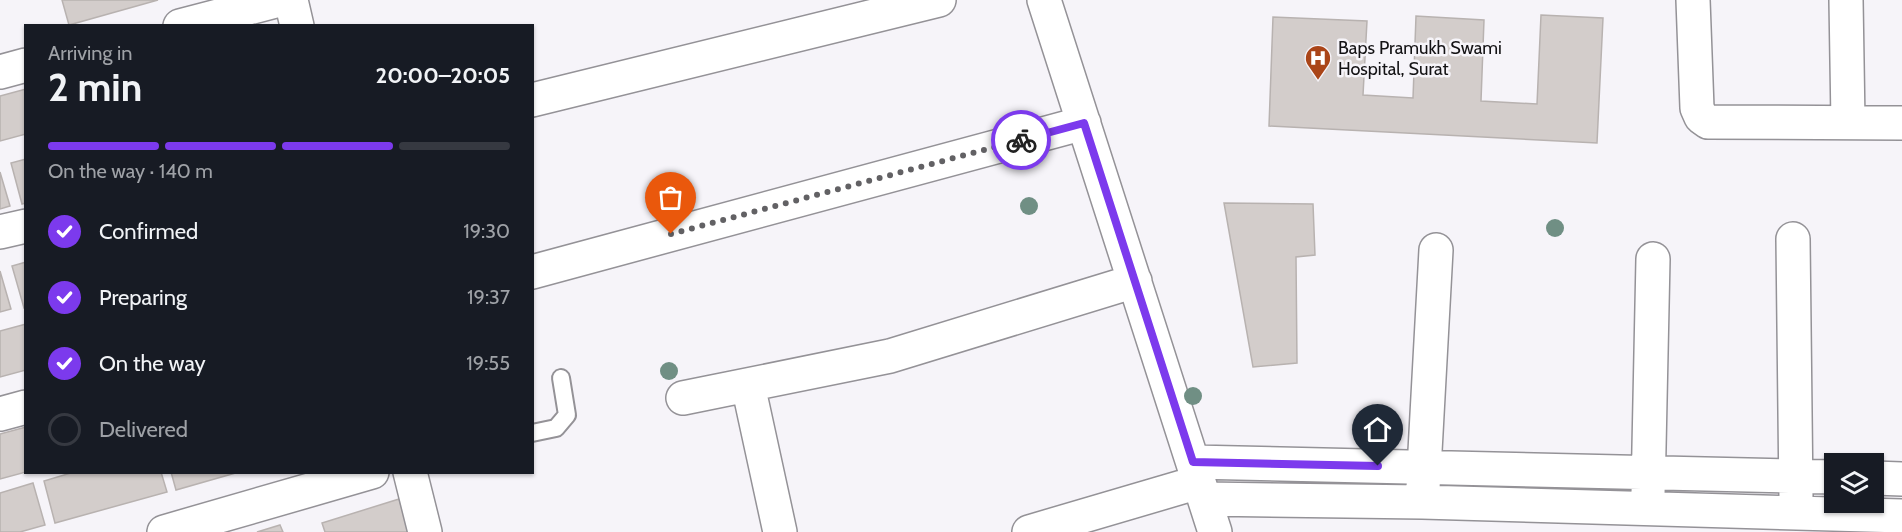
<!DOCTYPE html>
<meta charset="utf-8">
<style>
:root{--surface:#171b24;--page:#20242c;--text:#f1f3f6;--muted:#9ea1a6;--line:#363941;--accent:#7c3aed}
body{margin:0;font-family:Cabin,sans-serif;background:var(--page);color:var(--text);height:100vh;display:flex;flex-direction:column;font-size:22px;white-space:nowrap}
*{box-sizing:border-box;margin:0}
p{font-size:20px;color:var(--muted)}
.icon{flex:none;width:33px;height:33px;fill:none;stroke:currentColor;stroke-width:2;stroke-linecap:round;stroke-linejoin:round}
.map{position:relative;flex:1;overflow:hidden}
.panel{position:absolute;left:24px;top:24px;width:510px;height:450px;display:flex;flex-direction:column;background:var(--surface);border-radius:0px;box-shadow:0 2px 4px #0004}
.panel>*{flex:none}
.fabs{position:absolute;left:1824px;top:453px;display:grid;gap:12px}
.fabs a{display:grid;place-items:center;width:60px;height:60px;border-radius:0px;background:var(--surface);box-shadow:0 2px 4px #0004;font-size:30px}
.pin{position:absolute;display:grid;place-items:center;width:51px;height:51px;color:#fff;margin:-62px -26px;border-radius:50% 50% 50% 0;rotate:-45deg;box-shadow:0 0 6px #0007}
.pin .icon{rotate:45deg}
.courier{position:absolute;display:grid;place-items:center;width:60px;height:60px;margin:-30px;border:4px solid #7c3aed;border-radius:50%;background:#fff;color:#222;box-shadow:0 2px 8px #0007}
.headline em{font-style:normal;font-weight:700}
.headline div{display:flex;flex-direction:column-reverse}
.headline{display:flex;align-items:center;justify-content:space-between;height:102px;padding:0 24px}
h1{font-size:39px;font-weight:700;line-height:45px}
.bar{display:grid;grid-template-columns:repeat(4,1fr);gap:9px 6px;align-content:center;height:72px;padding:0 24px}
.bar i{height:8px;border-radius:4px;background:var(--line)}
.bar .on{background:var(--accent)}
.bar p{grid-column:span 4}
ol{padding:0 24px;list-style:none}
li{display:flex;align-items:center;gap:18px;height:66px}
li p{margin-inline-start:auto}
li .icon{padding:6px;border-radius:50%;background:var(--accent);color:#fff;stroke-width:4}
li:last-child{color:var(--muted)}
li i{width:33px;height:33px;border:3px solid var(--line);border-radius:50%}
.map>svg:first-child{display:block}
.building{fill:#d3cdcb;stroke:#b8b2b0;stroke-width:1.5}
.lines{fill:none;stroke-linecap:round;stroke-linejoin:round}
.service-casing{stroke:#949297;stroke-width:20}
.minor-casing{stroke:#949297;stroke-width:36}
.service{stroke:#fff;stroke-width:16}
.minor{stroke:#fff;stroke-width:33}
.tree{fill:#708f84}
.done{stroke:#626164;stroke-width:6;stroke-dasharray:0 10.8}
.route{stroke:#7c3aed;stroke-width:8}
.labels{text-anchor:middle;stroke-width:5;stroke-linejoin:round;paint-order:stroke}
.poi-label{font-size:18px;fill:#131214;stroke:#f6f4f9;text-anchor:start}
</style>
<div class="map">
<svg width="1902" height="532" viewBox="0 0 1902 532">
<rect width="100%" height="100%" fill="#f6f4f9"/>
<path class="building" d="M62 0H158L69 25Z
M1541 15 1603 18 1597 143 1269 126 1273 17 1367 21 1363 95 1413 98 1416 16 1484 20 1481 101 1537 104Z
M26 89V134L0 141V96Z
M26 159V203L22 204 11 163Z
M0 172 10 206 0 209Z
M1224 203 1313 204 1315 255 1296 257 1297 363 1253 367Z
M26 262V307L24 308 12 266Z
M0 271 11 309 0 312Z
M26 324V370L0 377V331Z
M26 427V472L0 479V434Z
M74 472H161L167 492 55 523 44 481Z
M171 472H239L176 490Z
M33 483 45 525 20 532H0V493Z
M399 499 409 532H325L322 523Z
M280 525 283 532H257Z"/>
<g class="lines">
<g class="service-casing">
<path id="service" d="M532 433 556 428 567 415 561 378"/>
</g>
<g class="minor-casing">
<path id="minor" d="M291 0 297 26
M1044 0 1215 532
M1693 0 1697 108 1701 117 1708 122 1902 123
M1846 0 1848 122
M180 26 279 0
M0 72 26 65
M532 100 939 0
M0 232 26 226
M1793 239 1796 498
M532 272 1084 123
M748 385 780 532
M683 398 890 356 1135 281
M0 414 26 407
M1193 462 1834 477
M410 472 425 532
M1874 478 1902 479
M1423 488 1436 250
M1648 494 1653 259
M1205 499 1422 502 1902 516
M164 532 372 472
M1029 532 1199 482"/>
</g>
<use href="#service" class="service"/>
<use href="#minor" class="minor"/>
</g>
<g class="tree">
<circle cx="1029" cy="206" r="9"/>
<circle cx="1555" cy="228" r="9"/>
<circle cx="669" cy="371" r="9"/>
<circle cx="1193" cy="396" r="9"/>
</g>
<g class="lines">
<path class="done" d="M671 234 1021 140"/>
<path class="route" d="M1021 140 1084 123 1193 462 1378 466"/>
</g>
<defs>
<g id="hospital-pin" transform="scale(1.35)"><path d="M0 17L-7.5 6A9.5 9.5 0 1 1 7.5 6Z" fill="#aa4518" stroke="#f6f4f9"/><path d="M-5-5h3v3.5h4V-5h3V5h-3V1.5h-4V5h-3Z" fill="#fff"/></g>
</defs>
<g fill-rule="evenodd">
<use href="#hospital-pin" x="1318" y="58"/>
</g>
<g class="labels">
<g class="poi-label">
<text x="1338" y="54">Baps Pramukh Swami<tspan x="1338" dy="21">Hospital, Surat</tspan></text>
</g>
</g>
</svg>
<div class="fabs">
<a><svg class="icon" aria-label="layers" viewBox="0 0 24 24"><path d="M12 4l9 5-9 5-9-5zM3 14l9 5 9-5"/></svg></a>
</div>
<div class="pin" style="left:671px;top:234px;background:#ea580c"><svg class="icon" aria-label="bag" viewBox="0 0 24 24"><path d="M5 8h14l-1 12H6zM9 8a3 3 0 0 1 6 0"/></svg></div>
<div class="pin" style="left:1378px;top:466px;background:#1f2937"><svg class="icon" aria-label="home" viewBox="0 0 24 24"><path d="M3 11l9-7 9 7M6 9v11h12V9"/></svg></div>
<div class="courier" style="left:1021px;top:140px"><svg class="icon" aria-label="bike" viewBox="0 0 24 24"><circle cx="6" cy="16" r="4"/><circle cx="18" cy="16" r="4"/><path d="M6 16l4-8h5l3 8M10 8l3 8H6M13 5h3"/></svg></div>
<section class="panel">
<div class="headline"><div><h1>2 min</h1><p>Arriving in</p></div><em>20:00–20:05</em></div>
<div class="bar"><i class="on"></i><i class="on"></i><i class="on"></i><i></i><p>On the way · 140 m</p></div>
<ol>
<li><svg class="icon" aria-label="check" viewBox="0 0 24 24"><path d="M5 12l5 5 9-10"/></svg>Confirmed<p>19:30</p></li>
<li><svg class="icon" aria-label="check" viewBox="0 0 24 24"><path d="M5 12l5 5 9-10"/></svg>Preparing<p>19:37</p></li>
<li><svg class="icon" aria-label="check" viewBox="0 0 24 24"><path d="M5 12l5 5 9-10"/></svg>On the way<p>19:55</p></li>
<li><i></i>Delivered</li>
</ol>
</section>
</div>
